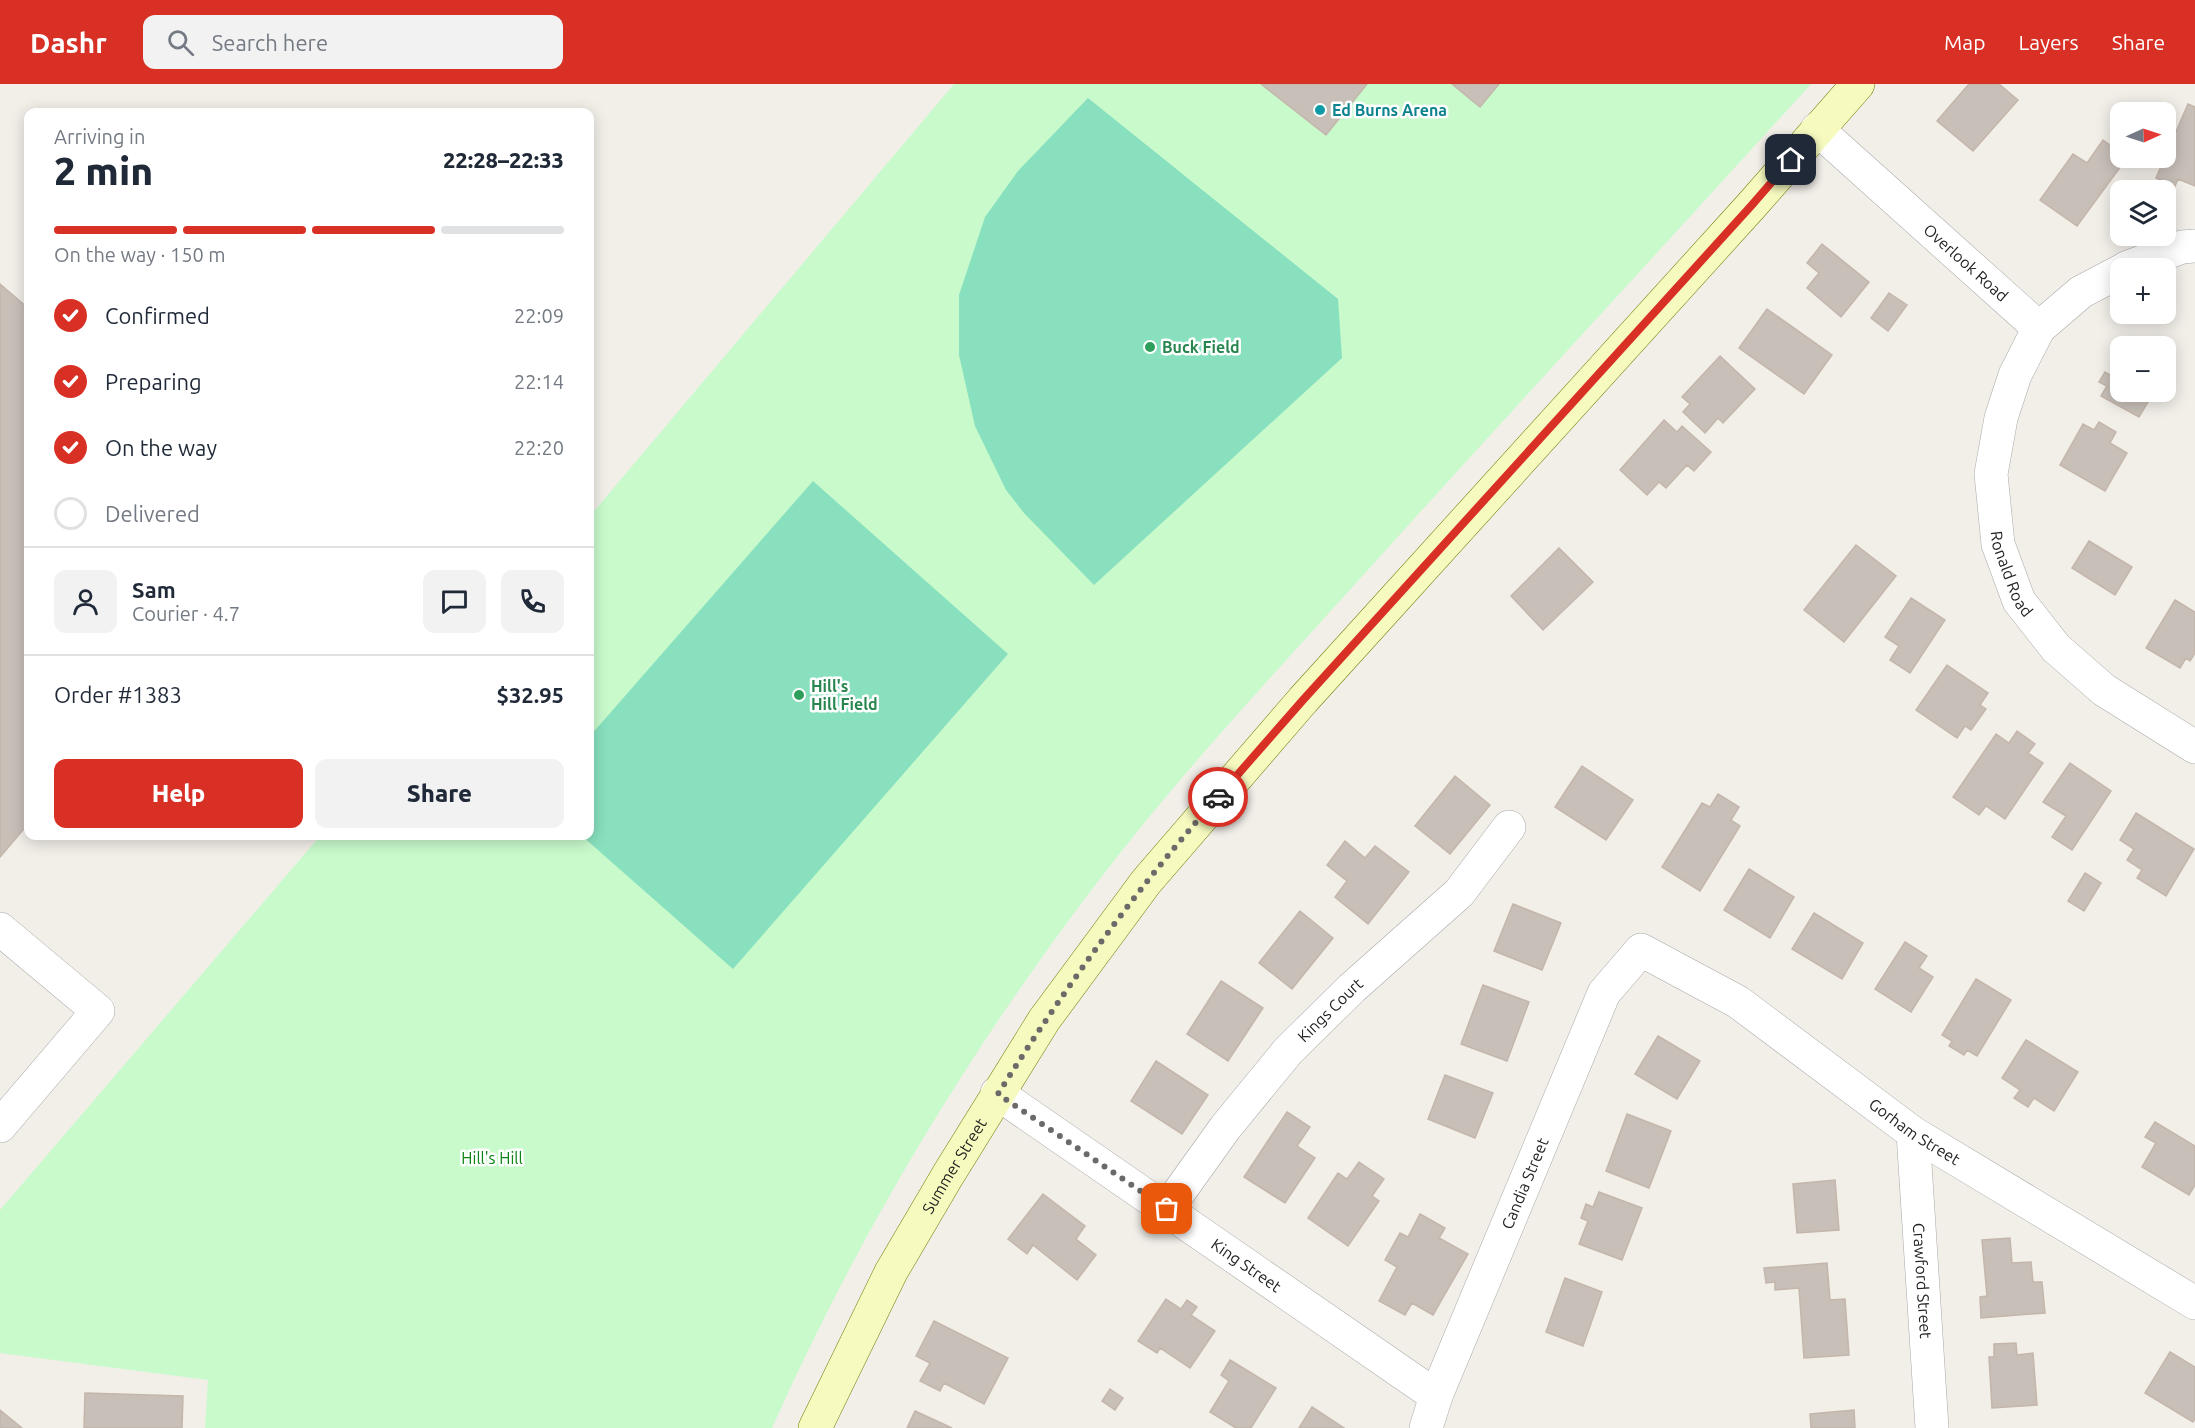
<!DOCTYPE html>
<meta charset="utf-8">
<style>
:root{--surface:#fff;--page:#f2f2f3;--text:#1f2937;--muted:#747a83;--line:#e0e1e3;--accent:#d93025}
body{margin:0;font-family:Ubuntu,sans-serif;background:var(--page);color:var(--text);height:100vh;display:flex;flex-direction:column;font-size:22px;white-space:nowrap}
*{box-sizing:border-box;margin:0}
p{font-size:20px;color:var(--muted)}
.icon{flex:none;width:33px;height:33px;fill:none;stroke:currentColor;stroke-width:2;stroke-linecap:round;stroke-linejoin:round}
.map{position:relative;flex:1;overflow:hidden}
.panel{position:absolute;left:24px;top:24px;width:570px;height:732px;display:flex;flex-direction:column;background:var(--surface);border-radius:12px;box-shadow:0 3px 15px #0003}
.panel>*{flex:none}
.needle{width:39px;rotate:87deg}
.controls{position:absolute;left:2110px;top:18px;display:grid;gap:12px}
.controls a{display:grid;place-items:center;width:66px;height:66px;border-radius:12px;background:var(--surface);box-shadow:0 3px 15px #0003;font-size:30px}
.pin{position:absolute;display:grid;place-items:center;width:51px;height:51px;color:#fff;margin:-26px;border-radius:12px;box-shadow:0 3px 9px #0006}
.courier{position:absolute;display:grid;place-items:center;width:60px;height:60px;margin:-30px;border:4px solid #d93025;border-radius:50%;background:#fff;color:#222;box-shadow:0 2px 8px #0007}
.summary em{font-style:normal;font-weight:800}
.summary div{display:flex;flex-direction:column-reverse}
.summary{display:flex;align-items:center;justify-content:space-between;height:102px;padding:0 30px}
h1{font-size:39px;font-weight:800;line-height:45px}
.bar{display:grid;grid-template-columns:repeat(4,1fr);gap:9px 6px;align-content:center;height:72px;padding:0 30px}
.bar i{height:8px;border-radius:4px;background:var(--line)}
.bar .on{background:var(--accent)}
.bar p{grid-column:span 4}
.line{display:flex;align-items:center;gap:15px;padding:0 30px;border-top:2px solid var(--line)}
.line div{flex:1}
.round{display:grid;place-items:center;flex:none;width:63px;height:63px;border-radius:12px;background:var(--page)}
ol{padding:0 30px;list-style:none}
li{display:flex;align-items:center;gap:18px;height:66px}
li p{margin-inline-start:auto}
li .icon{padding:6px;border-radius:50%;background:var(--accent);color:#fff;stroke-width:4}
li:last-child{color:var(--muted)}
li i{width:33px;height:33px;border:3px solid var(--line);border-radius:50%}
.primary-button{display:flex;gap:12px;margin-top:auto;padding:12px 30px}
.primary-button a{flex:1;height:69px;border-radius:12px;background:var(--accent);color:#fff;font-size:24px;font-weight:800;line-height:69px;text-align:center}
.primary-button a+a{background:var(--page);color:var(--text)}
header{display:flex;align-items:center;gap:36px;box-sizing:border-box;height:84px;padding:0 30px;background:var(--accent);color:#fff}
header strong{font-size:28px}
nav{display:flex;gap:33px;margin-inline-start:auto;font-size:21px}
.search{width:420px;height:54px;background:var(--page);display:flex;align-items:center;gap:15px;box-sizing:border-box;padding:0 21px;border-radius:12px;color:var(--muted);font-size:22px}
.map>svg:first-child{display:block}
.park{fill:#c8facc}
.pitch{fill:#88e0be}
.building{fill:#c7bfb8;stroke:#c4b6ab;stroke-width:1.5}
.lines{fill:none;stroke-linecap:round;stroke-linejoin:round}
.street-casing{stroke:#a9a9a9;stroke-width:34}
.secondary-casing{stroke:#707d05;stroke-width:34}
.street{stroke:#fff;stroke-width:33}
.secondary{stroke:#f7fabf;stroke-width:33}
.done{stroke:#6b6a68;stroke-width:6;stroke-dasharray:0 10.8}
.route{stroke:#d93025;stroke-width:8}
.culture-dot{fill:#0f9aa8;stroke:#fff;stroke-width:2}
.leisure-dot{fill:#2e9e5b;stroke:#fff;stroke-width:2}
.labels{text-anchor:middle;stroke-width:5;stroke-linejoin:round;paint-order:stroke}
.culture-label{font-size:16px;font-weight:bold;fill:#0d838f;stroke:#fff;text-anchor:start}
.street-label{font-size:16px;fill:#222;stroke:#fff}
.leisure-label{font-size:16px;font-weight:bold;fill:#27864d;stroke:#fff;text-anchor:start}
.park-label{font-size:16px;fill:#0c8416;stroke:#fff}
</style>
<header>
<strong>Dashr</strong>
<div class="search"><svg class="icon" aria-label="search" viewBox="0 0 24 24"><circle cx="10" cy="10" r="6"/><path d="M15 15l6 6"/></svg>Search here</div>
<nav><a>Map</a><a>Layers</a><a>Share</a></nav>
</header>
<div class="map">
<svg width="2195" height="1344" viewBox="0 0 2195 1344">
<rect width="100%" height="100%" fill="#f2efe9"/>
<path class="park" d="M954 0H1811C1663 163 1513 325 1366 488 1274 590 1179 691 1096 800 968 968 858 1151 772 1344H205L208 1296 0 1269V1126L320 752H590V432Z"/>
<path class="pitch" d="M1088 14 1338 215 1342 274 1094 501 1024 429 1006 406 975 342 959 271V211L985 133 1018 87Z
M813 397 1008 570 733 885 582 752H590V652Z"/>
<path class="building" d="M1261 0H1367L1326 51Z
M1452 0H1499L1480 23Z
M1969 0H1999L2018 16 1973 67 1937 37Z
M2188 20 2195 23V102L2178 95 2175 102 2156 94Z
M2103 56 2121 69V74H2127L2077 142 2040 116 2073 70 2087 79Z
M1822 160 1869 198 1841 233 1807 204 1819 189 1807 179Z
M0 200 28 224V740L0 773Z
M1889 209 1907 221 1888 247 1871 234Z
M1767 225 1832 271 1804 310 1739 264Z
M1720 272 1755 305 1723 339 1718 334 1705 349 1683 328 1690 320 1682 313Z
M2121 275V308H2154L2139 333 2101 312 2107 302 2099 298 2105 288 2112 292Z
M1664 336 1677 348 1682 342 1711 368 1694 387 1687 381 1666 404 1659 398 1647 411 1620 386Z
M2099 338 2116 348 2110 359 2127 369 2105 407 2060 381 2083 340 2094 346Z
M2089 457 2132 483 2115 511 2072 484Z
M1856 461 1896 492 1844 558 1804 526Z
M1559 464 1593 498 1543 546 1511 512Z
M1911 514 1945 536 1910 589 1890 576 1899 562 1885 553Z
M2175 516 2195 528V569L2190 577 2186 574 2180 584 2146 564Z
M1947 581 1988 609 1980 621 1986 625 1971 646 1965 642 1957 654 1916 626Z
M2017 647 2035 660 2028 669 2043 679 2005 735 1986 722 1979 731 1953 713 1996 650 2009 659Z
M2070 679 2111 707 2072 766 2052 753 2066 732 2043 718Z
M1582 682 1633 716 1606 756 1555 723Z
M1455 692 1490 721 1450 770 1415 742Z
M1718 710 1739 723 1731 736 1740 742 1700 807 1662 783 1702 719 1710 723Z
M2136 729 2194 765 2166 812 2137 794 2142 786 2127 776 2134 765 2120 756Z
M1345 757 1365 774 1375 762 1409 788 1368 840 1335 813 1347 797 1327 781Z
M1749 785 1794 813 1770 854 1724 826Z
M2085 789 2101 799 2084 827 2068 817Z
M1513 820 1561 839 1542 886 1494 867Z
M1300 827 1333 854 1292 905 1259 879Z
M1814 829 1863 859 1842 895 1792 865Z
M1905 858 1927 872 1919 884 1933 893 1911 928 1875 905Z
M1976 895 2011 916 1977 972 1967 966 1964 971 1949 962 1952 957 1942 951Z
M1221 897 1263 924 1228 977 1187 950Z
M1483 901 1529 918 1507 977 1461 960Z
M1658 952 1700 977 1677 1015 1635 990Z
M2026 956 2078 988 2054 1027 2034 1014 2028 1023 2014 1014 2020 1006 2002 994Z
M1156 977 1208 1011 1182 1050 1131 1017Z
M1445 991 1493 1009 1475 1054 1428 1035Z
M1287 1028 1310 1043 1297 1062 1315 1074 1285 1119 1244 1093Z
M1627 1030 1671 1047 1649 1104 1606 1087Z
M2155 1038 2195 1062V1101L2189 1111 2142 1083 2156 1059 2145 1053Z
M1359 1078 1384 1095 1372 1112 1379 1117 1348 1162 1308 1134 1338 1089 1347 1095Z
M1835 1096 1839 1146 1797 1149 1793 1100Z
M1599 1108 1642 1124 1622 1176 1579 1160 1588 1137 1581 1134 1586 1120 1593 1123Z
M1043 1110 1085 1142 1076 1155 1096 1171 1077 1196 1033 1161 1027 1170 1008 1155Z
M1420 1130 1445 1144 1439 1154 1468 1170 1433 1231 1412 1219 1405 1231 1379 1217 1397 1183 1385 1176 1400 1149 1408 1153Z
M2010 1154 2012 1179 2031 1178 2033 1198H2042L2045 1229 1981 1234 1980 1213 1987 1212 1982 1156Z
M1827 1179 1830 1216 1845 1215 1849 1271 1804 1274 1799 1204 1775 1206V1198L1766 1199 1764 1184Z
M1565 1194 1602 1208 1583 1262 1546 1248Z
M1166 1215 1181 1225 1187 1216 1197 1223 1191 1231 1215 1247 1190 1284 1160 1264 1157 1269 1138 1257Z
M934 1237 1008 1274 984 1320 944 1299 940 1307 920 1297 930 1279 916 1272Z
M2016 1259 2017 1271 2033 1269 2037 1321 1992 1324 1989 1273H1994V1260Z
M2170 1268 2195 1283V1335L2193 1338 2145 1309Z
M1230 1276 1276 1304 1251 1344H1236L1210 1328 1229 1297 1221 1291Z
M1110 1305 1123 1314 1115 1326 1102 1317Z
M85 1309 183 1312 182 1344H84Z
M1312 1323 1344 1344H1299Z
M0 1326 22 1344H0Z
M1854 1326 1855 1344H1811L1810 1330Z
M915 1327 952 1344H907Z"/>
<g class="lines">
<g class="street-casing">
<g id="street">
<path id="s1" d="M1817 45 2039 244"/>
<path d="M2126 184 2182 163 2195 162"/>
<path id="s2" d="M2121 187 2081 208 2039 244 2015 291 2001 334 1991 390 1998 460 2019 517 2056 564 2104 606 2195 663"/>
<path d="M0 845 98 927 0 1042"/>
<path id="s3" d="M997 1009 1436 1312"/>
<path id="s4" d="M1913 1049 1932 1344"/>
<path id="s5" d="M1167 1125 1225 1044 1288 967 1352 904 1459 809 1509 743"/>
<path id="s6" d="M1426 1344 1436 1312 1604 909 1641 866 1738 918 1913 1049 2195 1219"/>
</g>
</g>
<g class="secondary-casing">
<g id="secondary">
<path id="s7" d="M815 1344 891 1188 948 1091 1044 936 1146 798 1303 616 1751 122 1858 0"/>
</g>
</g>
<use href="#street" class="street"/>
<use href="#secondary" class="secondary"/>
</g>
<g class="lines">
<path class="done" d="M1167 1125 998 1010C1064 905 1136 805 1218 713"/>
<path class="route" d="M1218 713 1303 616 1751 122 1791 76"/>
</g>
<circle class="culture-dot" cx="1320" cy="26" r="6"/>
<g class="leisure-dot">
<circle cx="1150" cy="263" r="6"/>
<circle cx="799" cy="611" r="6"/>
</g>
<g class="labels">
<g class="culture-label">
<text x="1332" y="32">Ed Burns Arena</text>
</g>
<g class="street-label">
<text dy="6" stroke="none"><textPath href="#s1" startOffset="200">Overlook Road</textPath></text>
<text dy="6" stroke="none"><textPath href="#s2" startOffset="358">Ronald Road</textPath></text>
<text dy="6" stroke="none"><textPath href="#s5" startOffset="258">Kings Court</textPath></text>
<text dy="6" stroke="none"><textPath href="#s6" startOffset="856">Gorham Street</textPath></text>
<text dy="6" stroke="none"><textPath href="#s7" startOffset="297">Summer Street</textPath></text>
<text dy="6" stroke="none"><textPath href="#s6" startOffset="264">Candia Street</textPath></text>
<text dy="6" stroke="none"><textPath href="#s3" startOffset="303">King Street</textPath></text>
<text dy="6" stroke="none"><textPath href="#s4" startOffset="148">Crawford Street</textPath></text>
</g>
<g class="leisure-label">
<text x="1162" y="269">Buck Field</text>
<text x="811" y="608">Hill's<tspan x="811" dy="18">Hill Field</tspan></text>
</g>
<g class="park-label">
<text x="492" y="1080">Hill's Hill</text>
</g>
</g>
</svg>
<div class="controls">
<a><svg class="needle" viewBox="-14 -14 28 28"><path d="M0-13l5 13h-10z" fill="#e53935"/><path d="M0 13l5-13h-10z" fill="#747a83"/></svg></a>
<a><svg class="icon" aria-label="layers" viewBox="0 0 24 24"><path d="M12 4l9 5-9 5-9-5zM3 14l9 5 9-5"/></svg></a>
<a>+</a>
<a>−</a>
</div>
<div class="pin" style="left:1167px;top:1125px;background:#ea580c"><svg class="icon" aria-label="bag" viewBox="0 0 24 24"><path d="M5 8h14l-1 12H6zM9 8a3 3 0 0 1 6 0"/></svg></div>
<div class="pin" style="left:1791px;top:76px;background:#1f2937"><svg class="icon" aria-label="home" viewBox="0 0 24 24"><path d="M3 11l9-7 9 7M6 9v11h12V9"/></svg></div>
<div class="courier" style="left:1218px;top:713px"><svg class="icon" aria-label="car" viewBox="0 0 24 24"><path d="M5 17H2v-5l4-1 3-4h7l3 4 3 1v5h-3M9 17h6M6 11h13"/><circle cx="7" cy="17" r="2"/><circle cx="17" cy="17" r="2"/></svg></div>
<section class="panel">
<div class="summary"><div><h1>2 min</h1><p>Arriving in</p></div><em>22:28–22:33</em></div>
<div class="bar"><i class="on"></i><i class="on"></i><i class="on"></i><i></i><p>On the way · 150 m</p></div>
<ol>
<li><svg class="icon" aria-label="check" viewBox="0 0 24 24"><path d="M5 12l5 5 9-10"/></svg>Confirmed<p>22:09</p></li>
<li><svg class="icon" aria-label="check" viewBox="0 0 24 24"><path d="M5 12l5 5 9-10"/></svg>Preparing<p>22:14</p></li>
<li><svg class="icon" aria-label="check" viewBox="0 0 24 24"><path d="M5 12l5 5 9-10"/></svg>On the way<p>22:20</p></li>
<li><i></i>Delivered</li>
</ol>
<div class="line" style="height:108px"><a class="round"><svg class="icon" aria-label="person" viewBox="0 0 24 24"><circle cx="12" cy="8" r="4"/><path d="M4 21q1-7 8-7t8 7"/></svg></a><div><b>Sam</b><p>Courier · 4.7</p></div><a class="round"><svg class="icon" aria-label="chat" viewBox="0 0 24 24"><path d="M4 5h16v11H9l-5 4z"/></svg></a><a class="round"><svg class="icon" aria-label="phone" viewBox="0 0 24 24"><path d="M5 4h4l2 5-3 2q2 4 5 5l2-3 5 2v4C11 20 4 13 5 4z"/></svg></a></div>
<div class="line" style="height:78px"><div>Order #1383</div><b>$32.95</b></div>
<div class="primary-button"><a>Help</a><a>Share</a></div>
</section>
</div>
